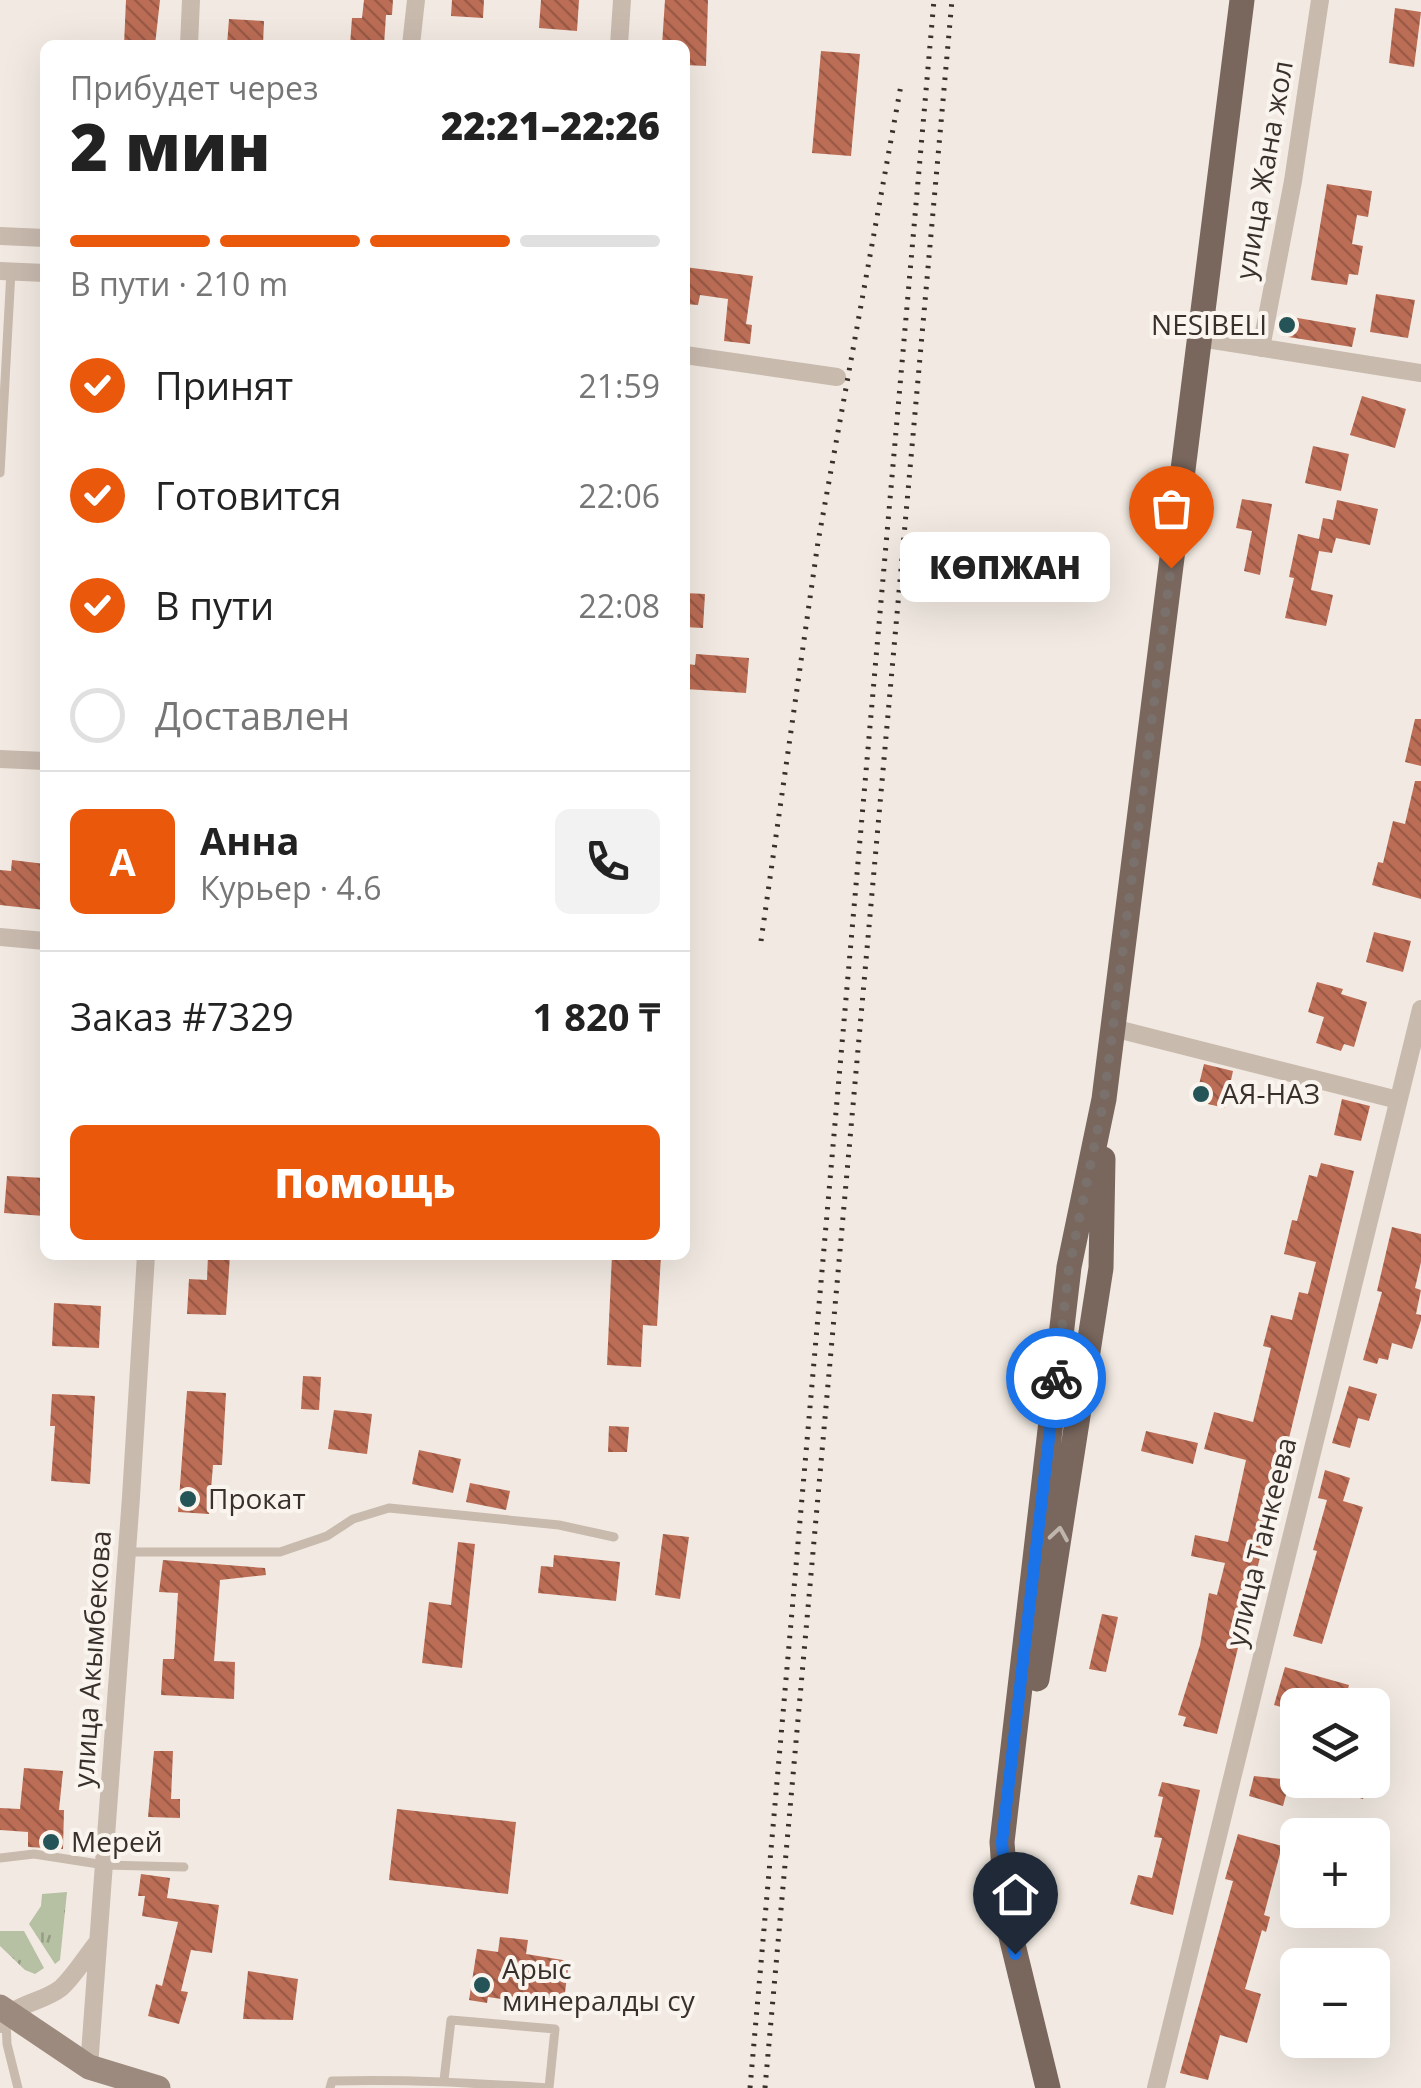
<!DOCTYPE html>
<html lang="ru">
<meta charset="utf-8">
<style>
:root{--surface:#fff;--page:#f2f2f2;--text:#222;--muted:#767676;--line:#e0e0e0;--accent:#ea580c}
body{margin:0;font-family:"Open Sans",sans-serif;background:var(--page);color:var(--text);height:100vh;display:flex;flex-direction:column;font-size:38px;white-space:nowrap}
*{box-sizing:border-box;margin:0}
p{font-size:32px;color:var(--muted)}
.icon{flex:none;width:55px;height:55px;fill:none;stroke:currentColor;stroke-width:2;stroke-linecap:round;stroke-linejoin:round}
.map{position:relative;flex:1;overflow:hidden}
.details{position:absolute;left:40px;top:40px;width:650px;height:1220px;display:flex;flex-direction:column;background:var(--surface);border-radius:15px;box-shadow:0 10px 40px #0002}
.details>*{flex:none}
.tools{position:absolute;left:1280px;top:1688px;display:grid;gap:20px}
.tools a{display:grid;place-items:center;width:110px;height:110px;border-radius:15px;background:var(--surface);box-shadow:0 10px 40px #0002;font-size:50px}
.pin{position:absolute;display:grid;place-items:center;width:85px;height:85px;color:#fff;margin:-102px -42px;border-radius:50% 50% 50% 0;rotate:-45deg;box-shadow:0 0 10px #0007}
.pin .icon{rotate:45deg}
.courier{position:absolute;display:grid;place-items:center;width:100px;height:100px;margin:-50px;border:8px solid #1a73e8;border-radius:50%;background:#fff;color:#222;box-shadow:0 2px 12px #0007}
.bubble{position:absolute;height:70px;border-radius:15px;background:var(--surface);box-shadow:0 10px 40px #0002;font-size:32px;font-weight:800;line-height:70px;text-align:center}
.summary em{font-style:normal;font-weight:800}
.summary div{display:flex;flex-direction:column-reverse}
.summary{display:flex;align-items:center;justify-content:space-between;height:170px;padding:0 30px}
h1{font-size:65px;font-weight:800;line-height:75px}
.bar{display:grid;grid-template-columns:repeat(4,1fr);gap:15px 10px;align-content:center;height:120px;padding:0 30px}
.bar i{height:12px;border-radius:8px;background:var(--line)}
.bar .current{background:var(--accent)}
.bar p{grid-column:span 4}
.line{display:flex;align-items:center;gap:25px;padding:0 30px;border-top:2px solid var(--line)}
.line div{flex:1}
.round{display:grid;place-items:center;flex:none;width:105px;height:105px;border-radius:15px;background:var(--page)}
ol{padding:0 30px;list-style:none}
li{display:flex;align-items:center;gap:30px;height:110px}
li p{margin-inline-start:auto}
li .icon{padding:10px;border-radius:50%;background:var(--accent);color:#fff;stroke-width:4}
li:last-child{color:var(--muted)}
li i{width:55px;height:55px;border:5px solid var(--line);border-radius:50%}
.primary-button{display:flex;gap:20px;margin-top:auto;padding:20px 30px}
.primary-button a{flex:1;height:115px;border-radius:15px;background:var(--accent);color:#fff;font-size:40px;font-weight:800;line-height:115px;text-align:center}
.map>svg:first-child{display:block}
.grass{fill:url(#grass-tufts)}
.building{fill:url(#building-back-hatch)}
.lines{fill:none;stroke-linecap:round;stroke-linejoin:round}
.service{stroke:#c9baae;stroke-width:9}
.minor{stroke:#c9baae;stroke-width:18}
.secondary{stroke:#9d8a7f;stroke-width:25}
.primary{stroke:#79675e;stroke-width:25}
.rail{stroke:#39302c;stroke-width:5;stroke-dasharray:2.5 8;stroke-linecap:butt}
.oneway{stroke:#bfb5ad}
.done{stroke:#7a716c;stroke-width:10;stroke-dasharray:0 18}
.route{stroke:#1a73e8;stroke-width:12}
.poi-dot{fill:#245457;stroke:#f9f4ee;stroke-width:4}
.labels{text-anchor:middle;stroke-width:8;stroke-linejoin:round;paint-order:stroke}
.street-label{font-size:28px;fill:#39302c;stroke:#f9f4ee}
.poi-label{font-size:28px;fill:#39302c;stroke:#f9f4ee;text-anchor:start}
</style>
<div class="map">
<svg width="1421" height="2088" viewBox="0 0 1421 2088">
<defs>
<pattern id="grass-tufts" width="24" height="20" patternUnits="userSpaceOnUse" patternTransform="scale(2.5)"><rect width="24" height="20" fill="#b6c0a2"/><path d="M3 7l-1-3M5 7V3M7 7l1-3M15 17l-1-3M17 17v-4M19 17l1-3" fill="none" stroke="#959c84"/></pattern>
<pattern id="building-back-hatch" width="6" height="6" patternUnits="userSpaceOnUse" patternTransform="scale(2.5)"><rect width="6" height="6" fill="#bc6d55"/><path d="M-1 5l2 2M0 0l6 6M5-1l2 2" fill="none" stroke="#9a5a47"/></pattern>
</defs>
<rect width="100%" height="100%" fill="#f2eae2"/>
<path class="grass" d="M67 1892 60 1960 55 1964 29 1924 41 1906 42 1894Z
M0 1931H24L44 1968 35 1974 25 1970 0 1946Z"/>
<path class="building" d="M126 0H160L155 45H124Z
M364 0H393L392 15H386L384 45H350L352 18H362Z
M452 0H484L483 18 451 16Z
M541 0H579L577 31 539 28Z
M665 0H708L706 66 685 65V45H662Z
M1395 8 1421 12 1414 67 1389 63Z
M229 19 264 21 263 45H227Z
M821 51 860 54 851 156 812 153Z
M1327 184 1372 191 1368 217 1357 215 1352 244 1363 246 1358 275 1349 274 1347 285 1311 280Z
M685 267 753 276 746 324 752 325 750 344 724 341 728 299 700 295 698 305 685 304Z
M1376 294 1415 300 1408 338 1370 332Z
M1286 316 1356 328 1352 347 1282 336Z
M1362 396 1406 409 1395 448 1350 435Z
M1313 446 1349 454 1341 491 1305 483Z
M1242 499 1272 504 1260 575 1244 571 1252 531 1236 528Z
M1337 500 1378 509 1370 545 1336 538 1332 553 1319 551 1311 590 1333 595 1326 626 1285 618 1294 578 1289 577 1298 534 1319 539 1323 518 1333 520Z
M685 593 705 594 703 628 685 627Z
M696 654 749 658 746 693 686 689 688 664 695 665Z
M1415 719H1421V766L1405 762Z
M1415 781H1421V899L1372 885 1378 862 1383 863 1393 821 1405 824Z
M12 860 45 864V910L0 905V870L11 871Z
M1374 932 1411 941 1403 972 1366 962Z
M1317 982 1343 989 1341 994 1367 1002 1354 1047 1344 1044 1341 1051 1316 1043 1324 1017 1308 1012Z
M1204 1064 1233 1071 1225 1108 1195 1101Z
M1342 1099 1370 1106 1361 1141 1334 1135Z
M1321 1163 1354 1171 1217 1734 1183 1726 1186 1717 1178 1715 1200 1645 1209 1593 1217 1595 1225 1563 1191 1556 1195 1535 1228 1542 1246 1460 1204 1449 1214 1412 1253 1422 1271 1348 1263 1346 1271 1315 1292 1320 1299 1292 1308 1294 1316 1262 1284 1254 1292 1220 1297 1221 1309 1175 1317 1177Z
M7 1176 45 1178 44 1216 4 1213Z
M1392 1227 1421 1234V1262L1415 1288 1421 1290 1416 1314 1421 1315V1320L1412 1349 1392 1343 1388 1360 1379 1358 1377 1364 1363 1360 1382 1292 1377 1291Z
M208 1255H230L226 1315 187 1314 189 1279 207 1280Z
M612 1255H661L657 1326 643 1325 641 1367 607 1365Z
M54 1303 101 1306 99 1348 52 1346Z
M303 1376 321 1377 319 1410 301 1409Z
M1349 1386 1377 1394 1369 1421 1358 1418 1350 1448 1332 1443Z
M187 1391 226 1393 222 1465H213L209 1514 178 1512Z
M52 1394 95 1396 90 1484 51 1481 55 1426H50Z
M334 1410 372 1414 367 1454 328 1449Z
M609 1426 629 1427 627 1452H608Z
M1146 1431 1198 1443 1193 1464 1141 1451Z
M419 1450 461 1459 453 1493 412 1484Z
M1325 1470 1350 1478 1343 1501 1363 1507 1322 1644 1293 1636 1317 1551 1313 1550 1327 1500 1318 1498Z
M470 1483 510 1491 506 1510 466 1502Z
M663 1534 689 1537 680 1599 655 1595Z
M458 1542 475 1544 462 1668 422 1663 429 1602 451 1605Z
M554 1555 620 1562 616 1601 538 1593 541 1566 553 1567Z
M163 1560 265 1568 266 1575 220 1580 214 1661 235 1662 234 1699 161 1695 163 1659H174L178 1593 159 1592Z
M1102 1614 1118 1617 1106 1672 1089 1669Z
M1285 1667 1349 1685 1344 1705 1314 1698 1312 1705 1290 1704 1288 1709 1274 1705Z
M154 1751H173L171 1799H180V1818L148 1817Z
M24 1768 63 1771 59 1810H64L63 1849 28 1847V1832L0 1830V1808L20 1809Z
M1254 1776 1290 1780 1283 1806 1249 1796Z
M1312 1780H1369L1363 1799 1311 1784Z
M1162 1782 1200 1790 1173 1915 1130 1904 1138 1875 1152 1878 1162 1838 1154 1837 1163 1797 1158 1796Z
M397 1809 516 1822 508 1894 389 1880Z
M1238 1834 1282 1846 1264 1915 1270 1917 1266 1932 1262 1930 1245 1989 1261 1994 1247 2043 1220 2035 1208 2080 1180 2073 1233 1881 1225 1879Z
M141 1874 170 1878 167 1898 219 1905 212 1953 191 1950 181 1991 188 1992 179 2024 148 2016 156 1984 162 1986 178 1922 142 1916 145 1896H138Z
M500 1937 528 1940 526 1954 569 1961 563 2008 488 1997 487 2003 469 2000 477 1949 498 1952Z
M248 1971 298 1979 293 2020 243 2019Z"/>
<g class="lines">
<path class="service" d="M0 473 11 271
M127 1552H280L327 1536 353 1519 389 1508 559 1525 614 1537
M0 1858 34 1854 105 1865 184 1867
M6 2021 7 2044 18 2088
M330 2088 332 2081C407 2079 475 2083 549 2088L555 2029 451 2020 444 2080"/>
<path class="minor" d="M189 45 191 0
M411 45 416 0
M619 45 622 0
M0 236 45 238
M0 271 45 273
M1200 338 1421 373
M1261 348 1293 181 1320 0
M685 355 837 377
M0 759 45 761
M0 937 45 941
M1113 1028 1398 1100
M0 2024C12 2004 42 2003 61 1988 74 1976 85 1958 96 1944
M89 2067 131 1497 146 1255
M1156 2088 1421 1009"/>
<path class="secondary" d="M0 2007 89 2067 158 2088"/>
<path class="primary" d="M1037 1679 1101 1268 1103 1159
M1048 2088 1008 1924 1002 1842 1069 1267 1104 1099 1242 0"/>
<path class="rail" d="M761 941 818 542 901 85
M750 2088 934 0
M765 2088 952 0"/>
</g>
<defs><path id="oneway-chevron" d="M-2-3.5L2.5 0L-2 3.5" fill="none" stroke-width="1.6" stroke-linecap="round" stroke-linejoin="round" transform="scale(2.5)"/></defs>
<use class="oneway" href="#oneway-chevron" transform="translate(1059 1534) rotate(-81)"/>
<g class="lines">
<path class="done" d="M1056 1378 1069 1268 1104 1099 1171 568"/>
<path class="route" d="M1015 1954 1008 1924 1002 1842 1056 1378"/>
</g>
<g class="poi-dot">
<circle cx="1287" cy="325" r="10"/>
<circle cx="1201" cy="1094" r="10"/>
<circle cx="188" cy="1499" r="10"/>
<circle cx="51" cy="1842" r="10"/>
<circle cx="482" cy="1985" r="10"/>
</g>
<g class="labels">
<g class="street-label">
<text transform="translate(1264 170) rotate(-80)" y="10">улица Жана жол</text>
<text transform="translate(1261 1542) rotate(-76)" y="10">улица Танкеева</text>
<text transform="translate(92 1659) rotate(-86)" y="10">улица Акымбекова</text>
</g>
<g class="poi-label">
<text x="1267" y="335" text-anchor="end">NESIBELI</text>
<text x="1221" y="1104">АЯ-НАЗ</text>
<text x="208" y="1509">Прокат</text>
<text x="71" y="1852">Мерей</text>
<text x="502" y="1979">Арыс<tspan x="502" dy="32">минералды су</tspan></text>
</g>
</g>
</svg>
<div class="tools">
<a><svg class="icon" aria-label="layers" viewBox="0 0 24 24"><path d="M12 4l9 5-9 5-9-5zM3 14l9 5 9-5"/></svg></a>
<a>+</a>
<a>−</a>
</div>
<div class="pin" style="left:1171px;top:568px;background:#ea580c"><svg class="icon" aria-label="bag" viewBox="0 0 24 24"><path d="M5 8h14l-1 12H6zM9 8a3 3 0 0 1 6 0"/></svg></div>
<div class="pin" style="left:1015px;top:1954px;background:#1f2937"><svg class="icon" aria-label="home" viewBox="0 0 24 24"><path d="M3 11l9-7 9 7M6 9v11h12V9"/></svg></div>
<div class="courier" style="left:1056px;top:1378px"><svg class="icon" aria-label="bike" viewBox="0 0 24 24"><circle cx="6" cy="16" r="4"/><circle cx="18" cy="16" r="4"/><path d="M6 16l4-8h5l3 8M10 8l3 8H6M13 5h3"/></svg></div>
<div class="bubble" style="left:900px;top:532px;width:210px">КӨПЖАН</div>
<section class="details">
<div class="summary"><div><h1>2 мин</h1><p>Прибудет через</p></div><em>22:21–22:26</em></div>
<div class="bar"><i class="current"></i><i class="current"></i><i class="current"></i><i></i><p>В пути · 210 m</p></div>
<ol>
<li><svg class="icon" aria-label="check" viewBox="0 0 24 24"><path d="M5 12l5 5 9-10"/></svg>Принят<p>21:59</p></li>
<li><svg class="icon" aria-label="check" viewBox="0 0 24 24"><path d="M5 12l5 5 9-10"/></svg>Готовится<p>22:06</p></li>
<li><svg class="icon" aria-label="check" viewBox="0 0 24 24"><path d="M5 12l5 5 9-10"/></svg>В пути<p>22:08</p></li>
<li><i></i>Доставлен</li>
</ol>
<div class="line" style="height:180px"><b class="round" style="background:var(--accent);color:#fff">А</b><div><b>Анна</b><p>Курьер · 4.6</p></div><a class="round"><svg class="icon" aria-label="phone" viewBox="0 0 24 24"><path d="M5 4h4l2 5-3 2q2 4 5 5l2-3 5 2v4C11 20 4 13 5 4z"/></svg></a></div>
<div class="line" style="height:130px"><div>Заказ #7329</div><b>1 820 ₸</b></div>
<div class="primary-button"><a>Помощь</a></div>
</section>
</div>
